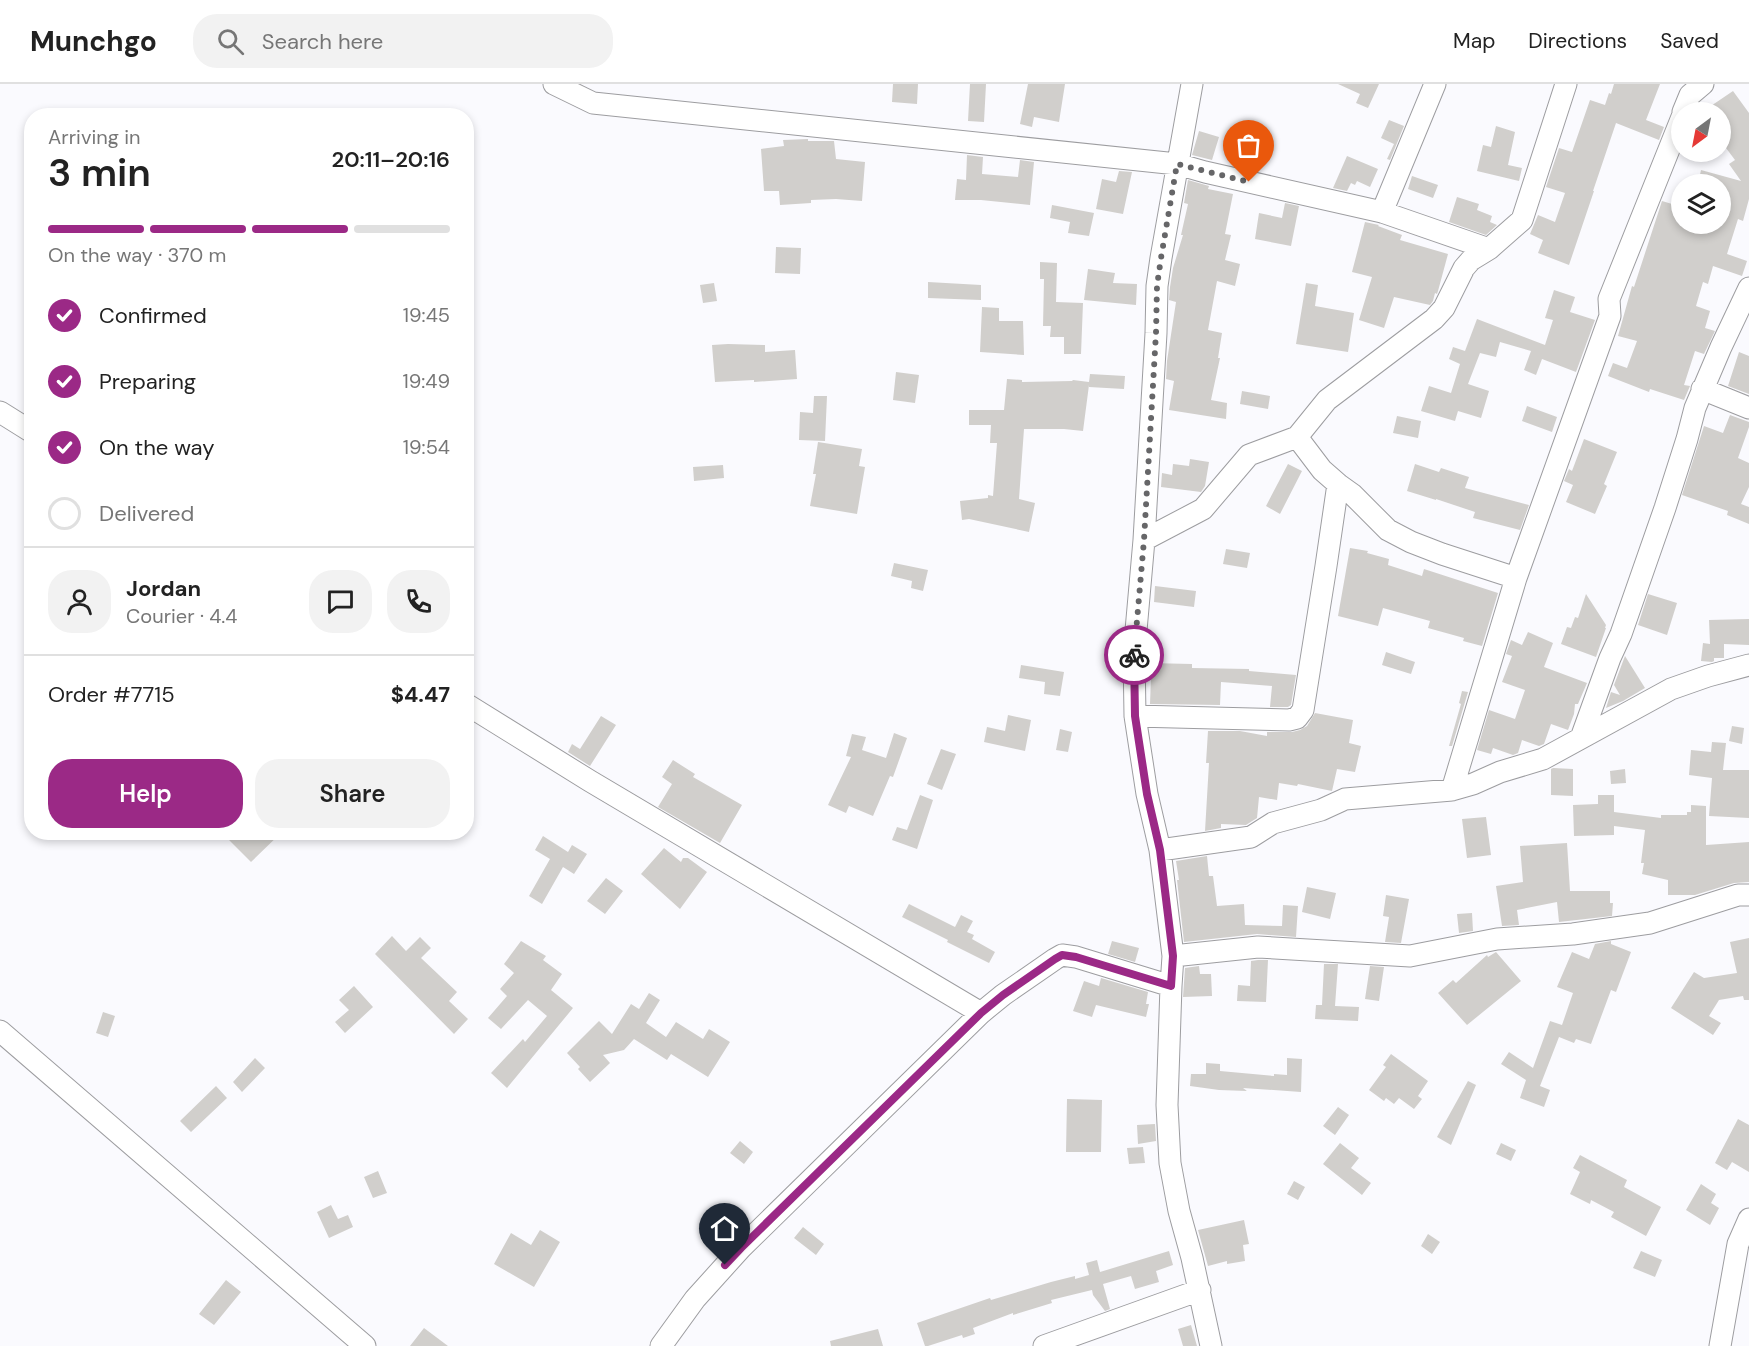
<!DOCTYPE html>
<meta charset="utf-8">
<style>
:root{--surface:#fff;--page:#f2f2f2;--text:#222;--muted:#767676;--line:#e0e0e0;--accent:#9b2986}
body{margin:0;font-family:"DM Sans",sans-serif;background:var(--page);color:var(--text);height:100vh;display:flex;flex-direction:column;font-size:22px;white-space:nowrap}
*{box-sizing:border-box;margin:0}
p{font-size:20px;color:var(--muted)}
.icon{flex:none;width:33px;height:33px;fill:none;stroke:currentColor;stroke-width:2;stroke-linecap:round;stroke-linejoin:round}
.map{position:relative;flex:1;overflow:hidden}
.drawer{position:absolute;left:24px;top:24px;width:450px;height:732px;display:flex;flex-direction:column;background:var(--surface);border-radius:24px;box-shadow:0 3px 9px #0003}
.drawer>*{flex:none}
.needle{width:39px;rotate:212deg}
.tools{position:absolute;left:1671px;top:18px;display:grid;gap:12px}
.tools a{display:grid;place-items:center;width:60px;height:60px;border-radius:50%;background:var(--surface);box-shadow:0 3px 9px #0003;font-size:30px}
.pin{position:absolute;display:grid;place-items:center;width:51px;height:51px;color:#fff;margin:-62px -26px;border-radius:50% 50% 50% 0;rotate:-45deg;box-shadow:0 0 6px #0007}
.pin .icon{rotate:45deg}
.courier{position:absolute;display:grid;place-items:center;width:60px;height:60px;margin:-30px;border:4px solid #9b2986;border-radius:50%;background:#fff;color:#222;box-shadow:0 2px 8px #0007}
.headline em{font-style:normal;font-weight:600}
.headline div{display:flex;flex-direction:column-reverse}
.headline{display:flex;align-items:center;justify-content:space-between;height:102px;padding:0 24px}
h1{font-size:39px;font-weight:600;line-height:45px}
.bar{display:grid;grid-template-columns:repeat(4,1fr);gap:9px 6px;align-content:center;height:72px;padding:0 24px}
.bar i{height:8px;border-radius:4px;background:var(--line)}
.bar .current{background:var(--accent)}
.bar p{grid-column:span 4}
.line{display:flex;align-items:center;gap:15px;padding:0 24px;border-top:2px solid var(--line)}
.line div{flex:1}
.round{display:grid;place-items:center;flex:none;width:63px;height:63px;border-radius:24px;background:var(--page)}
ol{padding:0 24px;list-style:none}
li{display:flex;align-items:center;gap:18px;height:66px}
li p{margin-inline-start:auto}
li .icon{padding:6px;border-radius:50%;background:var(--accent);color:#fff;stroke-width:4}
li:last-child{color:var(--muted)}
li i{width:33px;height:33px;border:3px solid var(--line);border-radius:50%}
.button{display:flex;gap:12px;margin-top:auto;padding:12px 24px}
.button a{flex:1;height:69px;border-radius:24px;background:var(--accent);color:#fff;font-size:24px;font-weight:600;line-height:69px;text-align:center}
.button a+a{background:var(--page);color:var(--text)}
header{display:flex;align-items:center;gap:36px;box-sizing:border-box;height:84px;padding:0 30px;background:var(--surface);border-bottom:2px solid var(--line)}
header strong{font-size:28px}
nav{display:flex;gap:33px;margin-inline-start:auto;font-size:21px}
.search{width:420px;height:54px;background:var(--page);display:flex;align-items:center;gap:15px;box-sizing:border-box;padding:0 21px;border-radius:24px;color:var(--muted);font-size:22px}
.map>svg:first-child{display:block}
.building{fill:#d1cfcc}
.lines{fill:none;stroke-linecap:round;stroke-linejoin:round}
.minor-casing{stroke:#9d9da0;stroke-width:23}
.minor{stroke:#fff;stroke-width:21}
.done{stroke:#666668;stroke-width:6;stroke-dasharray:0 10.8}
.route{stroke:#9b2986;stroke-width:8}
</style>
<header>
<strong>Munchgo</strong>
<div class="search"><svg class="icon" aria-label="search" viewBox="0 0 24 24"><circle cx="10" cy="10" r="6"/><path d="M15 15l6 6"/></svg>Search here</div>
<nav><a>Map</a><a>Directions</a><a>Saved</a></nav>
</header>
<div class="map">
<svg width="1749" height="1262" viewBox="0 0 1749 1262">
<rect width="100%" height="100%" fill="#fafafe"/>
<path class="building" d="M893 0H918L917 20 892 18Z
M970 0H986L984 38 968 37Z
M1028 0H1065L1059 38 1034 33 1032 43 1020 40Z
M1338 0H1379L1368 24 1356 19 1360 10Z
M1614 0H1660L1646 36 1664 43 1659 56 1616 39 1593 107H1594L1569 181 1538 169 1543 156 1530 150 1538 131 1555 138 1565 109 1546 103 1559 64 1572 68 1590 16 1605 21 1609 9 1611 10Z
M1733 7 1749 29V115L1743 137 1738 135 1727 170 1747 177 1742 192 1713 182 1708 200 1703 198 1696 222 1710 227 1705 244 1715 247 1704 270 1695 267 1684 301 1690 302 1684 316 1650 305 1649 308 1608 292 1613 279 1627 284 1637 257 1618 252 1632 202 1634 203 1662 117 1682 123V140H1720V100H1698L1701 86 1741 97 1729 80 1735 76 1720 56V28H1702Z
M1389 36 1404 42 1390 76 1387 75 1394 60 1381 54Z
M1496 42 1515 48 1508 81 1522 84 1519 97 1477 87 1483 61 1491 63Z
M1199 47 1219 53 1212 76 1192 71Z
M808 55V57H834L836 75 865 78 862 117 836 115 811 116V119L780 121 779 107H764L761 65 784 62 783 56Z
M967 71 983 73 982 90 1018 93 1020 76 1034 78 1030 121 981 116H955L957 95 966 96Z
M1347 72 1378 85 1370 103 1357 97 1355 101 1351 99 1347 107 1333 104Z
M1119 87 1132 88 1123 130 1096 125 1102 95 1116 98Z
M1412 92 1438 101 1433 114 1408 105Z
M1188 96 1209 102 1208 105 1233 110 1225 150 1231 151 1225 176 1240 180 1235 202 1217 197 1208 246 1222 249 1218 274H1220L1211 316 1227 319 1226 335 1169 326 1174 297 1166 295 1167 277 1176 218 1169 216 1170 203 1173 184 1183 151H1181L1188 120 1184 119Z
M1457 113 1479 120 1477 126 1492 132 1490 138 1497 141 1486 151 1449 138Z
M1285 119 1299 122 1291 162 1255 155 1259 129 1282 134Z
M1052 121 1094 129 1089 152 1068 149 1070 138 1050 134Z
M1365 138 1379 141 1378 142 1402 151 1400 156 1448 170 1438 207 1437 210 1435 209 1433 217 1430 221 1394 213 1384 244 1359 236 1372 193 1352 188Z
M776 163 801 164 800 190 775 189Z
M1040 178 1057 179 1056 218 1083 219 1081 270H1064V253H1050L1051 242H1043L1044 195H1040Z
M1088 185 1115 189 1113 199 1137 200 1136 221 1084 216Z
M928 198 981 201V216L928 214Z
M714 199 717 217 703 219 700 201Z
M1306 199 1318 201 1315 222 1354 229 1348 268 1296 260Z
M1554 206 1575 213 1570 228 1595 236 1576 288 1542 275 1536 291 1524 286 1531 267 1500 258 1496 273 1480 269 1468 300 1489 307 1481 334 1458 327 1455 337 1421 327 1429 302 1451 309 1460 280 1449 275 1453 263 1465 267 1477 235 1545 261 1553 236 1545 234Z
M982 223 999 224V237H1023L1024 271 980 268Z
M728 260 765 261V268L795 266 797 295 754 298V296L715 298 712 261Z
M1739 268 1749 272V310L1728 302Z
M896 288 919 291 915 319 893 316Z
M1090 290 1125 292 1124 305 1089 303V301L1083 347 1064 345H1024L1019 415 1035 419 1029 448 969 435 962 436 960 417 988 414V411L993 412 997 359H990L991 341H969V326H1004L1007 295 1022 296V298L1072 297 1073 296 1089 298Z
M1242 307 1270 312 1268 325 1240 320Z
M814 312H827L825 357 799 356 800 328 813 329Z
M1527 322 1557 333 1552 348 1522 337Z
M1730 331 1749 338V343L1738 374 1749 379V403L1741 420 1749 423V440L1727 431 1728 427 1682 411 1704 342 1723 349Z
M1397 332 1421 337 1418 354 1393 349Z
M1584 355 1617 368 1604 400 1607 402 1595 430 1566 418 1573 401 1564 397 1569 385 1572 387Z
M818 358 862 365 859 382 865 383 857 430 810 422 816 390H813Z
M1190 375 1209 378 1205 402 1201 408 1161 403 1162 389 1172 391 1173 380 1189 382Z
M1288 380 1302 387 1280 430 1266 422Z
M1415 380 1439 388 1441 384 1469 393 1465 404 1529 421 1520 446 1473 434 1475 428 1436 415V416L1407 407Z
M723 381 724 394 694 397 693 383Z
M1350 464 1368 467 1367 469 1389 475 1388 481 1422 492 1424 485 1498 509 1482 562 1463 557 1464 554 1428 544 1430 537 1383 524 1378 542 1338 532Z
M1226 465 1250 469 1247 484 1223 480Z
M894 479 928 486 923 507 911 504 912 497 891 492Z
M1155 502 1196 507 1194 523 1154 518Z
M1586 510 1606 541 1605 544H1606L1596 573 1561 560 1567 543 1571 544 1575 533 1578 534Z
M1648 510 1677 519 1667 551 1638 541Z
M1749 535V561L1724 560V574H1714V577L1712 578 1701 577 1703 559 1710 560 1709 536Z
M1528 548 1553 559 1544 583 1587 599 1578 620H1575L1574 630 1568 646 1551 640 1544 660 1539 662 1522 656 1518 669 1513 671 1493 664 1491 670 1477 666 1489 626 1515 635 1525 606 1502 598 1512 572 1506 570 1511 556 1522 561Z
M1386 568 1415 578 1411 590 1382 581Z
M1625 572 1645 604 1623 617 1606 624 1611 608 1620 611 1614 601Z
M1149 579 1192 580V584L1249 585V587L1296 591 1291 621 1288 623H1270L1272 602 1221 598 1220 621 1150 620 1151 593H1149Z
M1021 581 1064 588 1060 612 1044 610 1045 598 1019 594Z
M1462 607 1468 608 1452 662H1449L1461 620 1459 619Z
M1315 629 1353 636 1349 659 1361 662 1355 688 1337 685 1332 707 1298 700 1297 702 1279 699 1277 716 1259 713 1257 734 1246 741 1221 740V744L1205 747 1209 679H1206L1208 647H1240L1267 652V648H1292L1300 646 1307 642Z
M1008 631 1031 636 1025 667 984 658 987 643 1005 647Z
M601 632 616 641 590 682 568 668 572 660 580 665Z
M1732 642 1744 644 1742 660 1729 657Z
M1060 645 1072 648 1068 668 1056 666Z
M894 649 907 654 893 693 890 692 873 732 849 722 846 729 828 721 851 673 846 672 852 650 866 653 862 666 886 674Z
M1712 658 1726 659 1723 686H1749V734L1709 732 1712 694 1689 691 1691 666 1711 668Z
M941 665 956 670 942 706 927 700Z
M673 676 695 690 693 693 742 721 720 759 658 723 672 700 662 693Z
M1553 684 1573 685V712L1551 711V685Z
M1625 685 1626 699 1611 700 1610 687Z
M920 711 933 716 917 765 892 756 897 743 907 746Z
M1598 711H1614V728L1661 734V731H1687V728H1691V721L1706 722V761L1749 758V798L1734 799 1695 811H1668V796L1642 790 1644 779H1641L1645 746 1614 742V751L1574 752 1573 721 1598 720Z
M1486 733 1491 771 1467 774 1462 735Z
M237 748H282L251 778 229 756Z
M543 752 568 768 572 761 587 770 574 790 563 783 542 820 529 812 550 775 535 766Z
M1567 759 1570 807H1610V819H1613L1612 832 1559 838 1557 818 1517 826 1519 841 1502 842 1496 802 1523 798 1520 762Z
M664 764 681 778 683 774H688L707 788 680 825 641 790Z
M1207 772 1209 792H1213L1217 822 1244 820 1245 841 1282 842 1283 821 1298 822 1296 853 1257 850 1184 858 1177 796H1179L1176 777Z
M606 794 623 807 605 830 587 817Z
M1307 803 1336 809 1330 835 1302 828Z
M1386 811 1409 815 1401 859 1385 858 1389 833 1383 832Z
M909 820 955 843 961 831 973 837 967 848 974 851 972 855 995 868 989 879 947 858 948 856 902 833Z
M1472 829 1473 847 1459 849 1457 830Z
M392 852 406 867 420 853 431 864 421 874 457 908 449 917 468 935 454 950 375 870Z
M1749 854V916H1744L1743 912 1719 916 1709 932 1721 939 1713 951 1671 924 1694 888 1704 894 1737 889 1730 858Z
M521 857 546 872 543 876 562 890 551 906 573 924 507 1004 491 989 523 955 525 958 547 932 528 916 501 945 488 934 507 912 500 905 514 889 504 880Z
M1112 857 1139 864 1135 878 1108 870Z
M1611 857V860L1631 868 1616 908 1611 906 1591 960 1576 955 1574 959 1559 953 1540 1002 1550 1006 1544 1023 1520 1014 1526 996 1501 980 1509 968 1533 984 1550 937 1562 941 1573 909 1557 903 1572 868 1589 875 1595 860Z
M1496 868 1521 897 1467 941 1438 909 1453 896 1456 899 1487 871 1488 873Z
M1258 876H1268L1266 918 1237 917 1238 901 1250 902 1251 877Z
M1324 880H1338L1335 922 1359 923 1358 937 1315 935 1316 921H1322Z
M1199 882 1200 890H1211L1212 912 1183 913 1185 884Z
M1370 882 1384 883 1379 917 1365 915Z
M1101 894 1148 908 1146 920H1149L1146 933 1096 921 1092 933 1073 927 1084 897 1099 902Z
M354 902 373 923 345 949 335 938 349 926 339 916Z
M649 909 660 916 646 939 666 953 676 938 703 955 709 945 730 958 708 993 671 970 667 976 634 955 624 966 603 971 610 979 590 998 578 985 580 983 567 969 599 937 612 950 631 920 639 925Z
M103 928 115 932 108 953 96 949Z
M1391 970 1428 997 1418 1012 1422 1015 1414 1025 1399 1014 1394 1020 1386 1014 1384 1017 1369 1006 1386 983 1383 981Z
M255 974 265 984 242 1008 233 998Z
M1287 974 1302 975 1301 1008 1243 1004 1247 1007 1219 1006 1190 1002 1191 990H1206V979L1220 980V987L1274 992V990L1287 991Z
M1468 997 1476 1001 1451 1061 1437 1053Z
M216 1002 227 1014 191 1048 180 1037Z
M1067 1015 1102 1016 1101 1068H1066Z
M1338 1023 1349 1031 1335 1051 1323 1042Z
M1738 1035 1749 1041V1088L1732 1078 1727 1086 1715 1079Z
M1155 1040 1156 1057 1138 1060 1137 1041Z
M740 1057 753 1068 744 1080 730 1069Z
M1340 1059 1359 1074 1351 1084 1371 1099 1362 1111 1323 1080Z
M1501 1059 1516 1066 1511 1077 1496 1070Z
M1143 1063 1145 1079 1129 1080 1127 1064Z
M1580 1071 1627 1096 1624 1103 1661 1123 1646 1152 1611 1133 1614 1128 1591 1116 1590 1120 1570 1110 1580 1088 1573 1084Z
M378 1087 387 1109 373 1114 364 1093Z
M1294 1097 1305 1103 1298 1116 1287 1110Z
M1701 1100 1716 1110 1711 1119 1719 1124 1710 1141 1686 1126Z
M331 1121 338 1135 348 1131 353 1143 329 1154 317 1128Z
M1244 1136 1249 1160 1243 1161 1245 1177 1227 1180V1177L1208 1182 1198 1146Z
M803 1143 824 1160 816 1171 794 1154Z
M540 1146 560 1158 534 1203 494 1180 511 1149 531 1161Z
M1428 1150 1440 1158 1432 1170 1421 1162Z
M1169 1167 1173 1181 1156 1187 1159 1198 1135 1205 1131 1192 1103 1200 1110 1225 1105 1227 1093 1211 1092 1206 1051 1216 1052 1219 1013 1231V1229L973 1244 975 1250 963 1254 962 1251 928 1262H925L917 1239 990 1214 991 1216 1051 1198 1075 1192V1195L1089 1191 1086 1179 1097 1176 1100 1188Z
M1641 1167 1662 1176 1655 1193 1633 1184Z
M226 1196 241 1208 214 1241 199 1230Z
M1191 1241 1197 1262H1183L1178 1245Z
M424 1244 448 1262H410Z
M878 1245 883 1262H831L830 1257Z"/>
<g class="lines">
<g class="minor-casing">
<path id="minor" d="M554 0 593 19 1177 80 1205 88 1382 128 1489 165
M1192 0 1161 174 1157 202 1156 249 1144 456 1134 569 1135 632 1147 710 1160 766 1173 872 1171 902 1167 1021 1170 1079 1179 1127 1192 1174 1211 1262
M1683 28 1690 11 1703 0
M1382 128 1435 0
M1702 305 1749 324
M0 328 32 348
M1297 353 1322 386 1338 400 1352 410 1388 446 1411 458 1442 470 1516 494
M1144 456 1203 425 1249 371 1297 353 1327 316 1434 235 1444 224 1464 184 1471 176 1489 165 1522 136 1566 0
M466 620 590 697 981 929
M1135 632 1289 636 1297 634 1303 626 1326 482 1338 400
M1581 654 1610 574 1621 550 1665 424 1687 355 1695 324 1721 263 1749 204
M1452 706 1516 494 1610 232 1609 215 1682 33
M1160 766 1251 753 1273 739 1321 726 1345 715 1452 706 1473 700 1500 688 1543 675 1671 605 1708 592 1749 581
M1173 872 1258 863 1410 872 1497 855 1573 850 1650 839 1738 811H1749
M0 947 365 1262
M661 1262 695 1215 741 1164 981 929 1003 911 1055 875 1062 871 1076 873 1171 902
M1044 1262 1200 1206
M1720 1262 1738 1160 1749 1135"/>
</g>
<use href="#minor" class="minor"/>
</g>
<g class="lines">
<path class="done" d="M1134 571 1144 456 1156 249 1157 202 1161 174 1177 80 1249 98"/>
<path class="route" d="M725 1181 741 1164 981 929 1003 911 1055 875 1062 871 1076 873 1171 902 1173 872 1160 766 1147 710 1135 632 1134 571"/>
</g>
</svg>
<div class="tools">
<a><svg class="needle" viewBox="-14 -14 28 28"><path d="M0-13l5 13h-10z" fill="#e53935"/><path d="M0 13l5-13h-10z" fill="#767676"/></svg></a>
<a><svg class="icon" aria-label="layers" viewBox="0 0 24 24"><path d="M12 4l9 5-9 5-9-5zM3 14l9 5 9-5"/></svg></a>
</div>
<div class="pin" style="left:1249px;top:98px;background:#ea580c"><svg class="icon" aria-label="bag" viewBox="0 0 24 24"><path d="M5 8h14l-1 12H6zM9 8a3 3 0 0 1 6 0"/></svg></div>
<div class="pin" style="left:725px;top:1181px;background:#1f2937"><svg class="icon" aria-label="home" viewBox="0 0 24 24"><path d="M3 11l9-7 9 7M6 9v11h12V9"/></svg></div>
<div class="courier" style="left:1134px;top:571px"><svg class="icon" aria-label="bike" viewBox="0 0 24 24"><circle cx="6" cy="16" r="4"/><circle cx="18" cy="16" r="4"/><path d="M6 16l4-8h5l3 8M10 8l3 8H6M13 5h3"/></svg></div>
<section class="drawer">
<div class="headline"><div><h1>3 min</h1><p>Arriving in</p></div><em>20:11–20:16</em></div>
<div class="bar"><i class="current"></i><i class="current"></i><i class="current"></i><i></i><p>On the way · 370 m</p></div>
<ol>
<li><svg class="icon" aria-label="check" viewBox="0 0 24 24"><path d="M5 12l5 5 9-10"/></svg>Confirmed<p>19:45</p></li>
<li><svg class="icon" aria-label="check" viewBox="0 0 24 24"><path d="M5 12l5 5 9-10"/></svg>Preparing<p>19:49</p></li>
<li><svg class="icon" aria-label="check" viewBox="0 0 24 24"><path d="M5 12l5 5 9-10"/></svg>On the way<p>19:54</p></li>
<li><i></i>Delivered</li>
</ol>
<div class="line" style="height:108px"><a class="round"><svg class="icon" aria-label="person" viewBox="0 0 24 24"><circle cx="12" cy="8" r="4"/><path d="M4 21q1-7 8-7t8 7"/></svg></a><div><b>Jordan</b><p>Courier · 4.4</p></div><a class="round"><svg class="icon" aria-label="chat" viewBox="0 0 24 24"><path d="M4 5h16v11H9l-5 4z"/></svg></a><a class="round"><svg class="icon" aria-label="phone" viewBox="0 0 24 24"><path d="M5 4h4l2 5-3 2q2 4 5 5l2-3 5 2v4C11 20 4 13 5 4z"/></svg></a></div>
<div class="line" style="height:78px"><div>Order #7715</div><b>$4.47</b></div>
<div class="button"><a>Help</a><a>Share</a></div>
</section>
</div>
